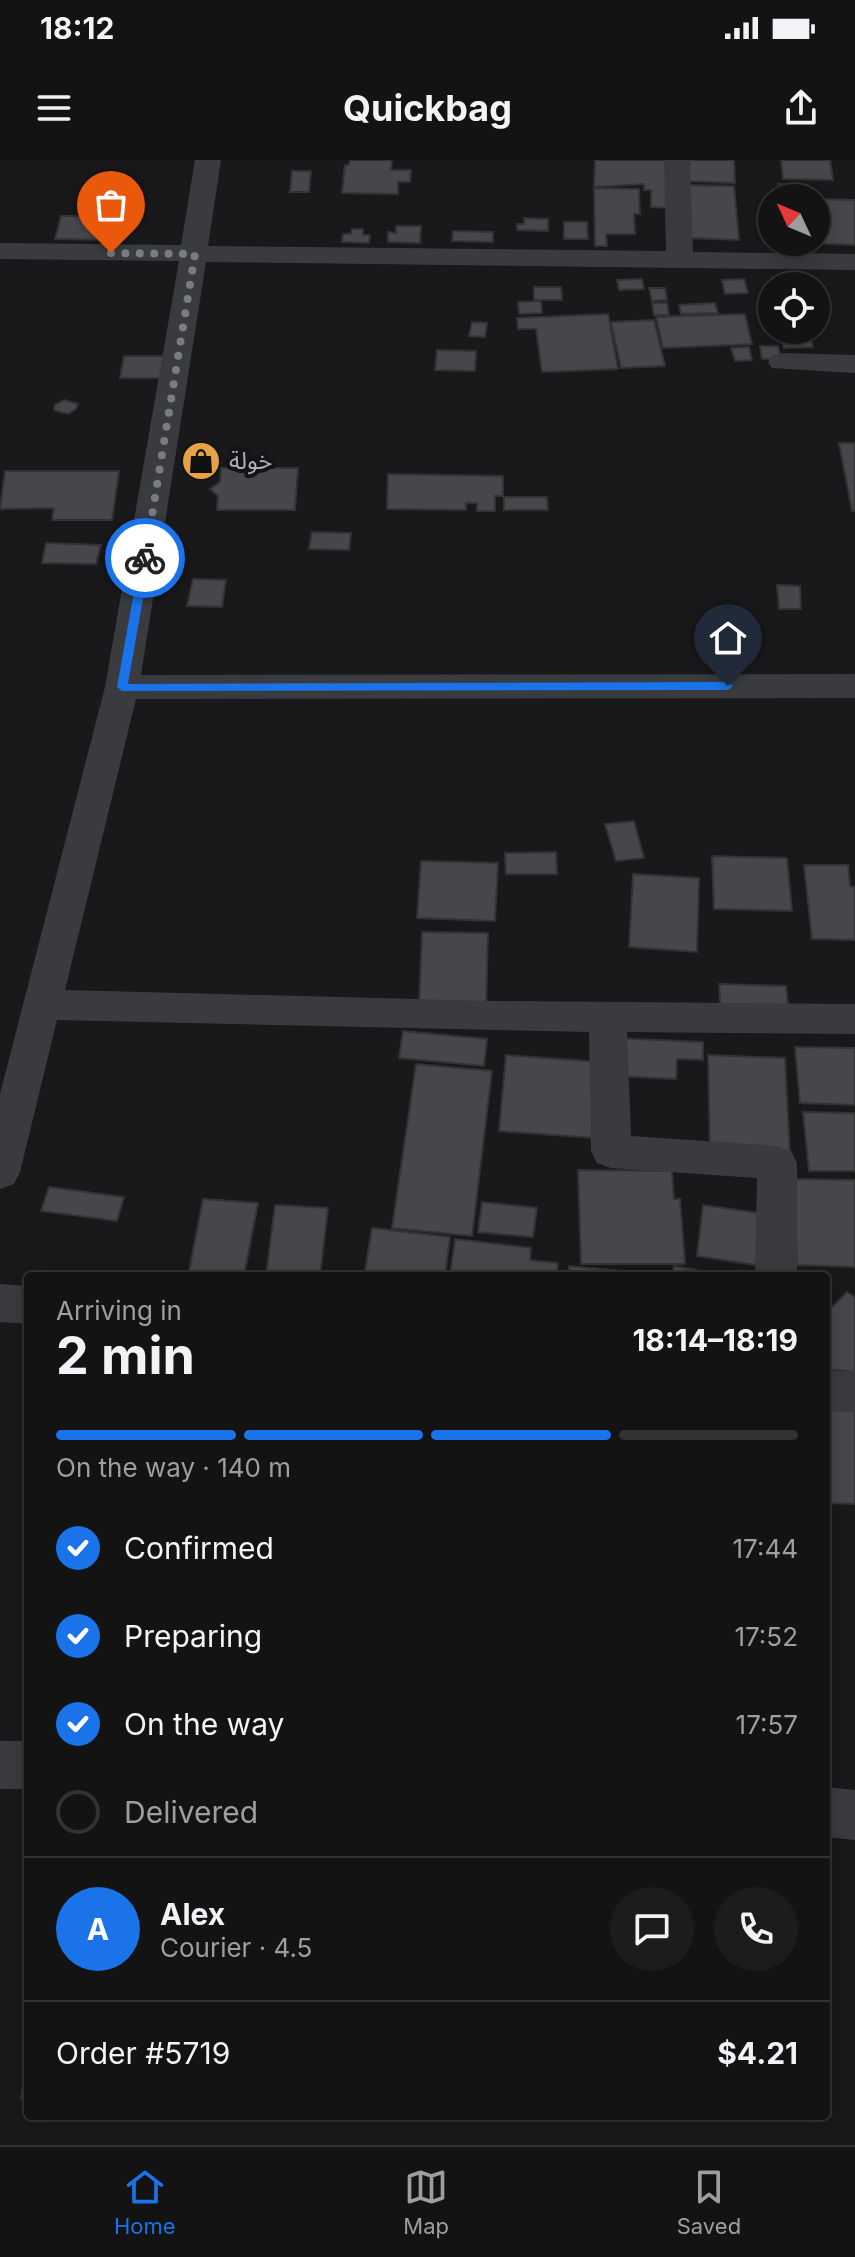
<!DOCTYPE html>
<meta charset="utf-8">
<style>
:root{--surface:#131314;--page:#1c1c1d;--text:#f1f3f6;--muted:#9d9ea0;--line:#323234;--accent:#1a73e8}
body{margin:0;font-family:Inter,"Noto Sans Arabic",sans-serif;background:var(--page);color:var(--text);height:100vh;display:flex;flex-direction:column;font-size:30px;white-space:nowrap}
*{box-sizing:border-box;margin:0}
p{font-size:26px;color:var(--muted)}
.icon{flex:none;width:44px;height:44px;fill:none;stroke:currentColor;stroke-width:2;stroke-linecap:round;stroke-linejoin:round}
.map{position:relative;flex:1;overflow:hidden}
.drawer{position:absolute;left:24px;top:1112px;width:806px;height:848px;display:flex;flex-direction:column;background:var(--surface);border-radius:8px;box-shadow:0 4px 20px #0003,0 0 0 2px var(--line)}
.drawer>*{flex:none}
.needle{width:52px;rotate:314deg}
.controls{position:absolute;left:758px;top:24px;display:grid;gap:16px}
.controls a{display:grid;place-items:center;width:72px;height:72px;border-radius:50%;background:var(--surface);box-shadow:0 4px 20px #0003,0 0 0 2px var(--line);font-size:40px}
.pin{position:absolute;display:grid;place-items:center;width:68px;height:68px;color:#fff;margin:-82px -34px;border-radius:50% 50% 50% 0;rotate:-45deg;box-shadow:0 0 8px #0007}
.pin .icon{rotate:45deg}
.courier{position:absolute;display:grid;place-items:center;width:80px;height:80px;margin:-40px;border:6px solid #1a73e8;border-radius:50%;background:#fff;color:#222;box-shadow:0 2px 10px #0007}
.summary em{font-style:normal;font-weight:700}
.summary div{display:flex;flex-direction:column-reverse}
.summary{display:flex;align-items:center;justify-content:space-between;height:136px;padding:0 32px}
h1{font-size:52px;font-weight:700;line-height:60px}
.bar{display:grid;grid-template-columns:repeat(4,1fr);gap:12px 8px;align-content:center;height:96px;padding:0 32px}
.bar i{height:10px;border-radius:6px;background:var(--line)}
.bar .selected{background:var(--accent)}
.bar p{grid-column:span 4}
.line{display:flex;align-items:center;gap:20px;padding:0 32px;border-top:2px solid var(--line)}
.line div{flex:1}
.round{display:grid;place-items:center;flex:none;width:84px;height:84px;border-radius:42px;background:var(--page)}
ol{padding:0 32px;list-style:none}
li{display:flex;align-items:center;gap:24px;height:88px}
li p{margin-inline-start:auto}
li .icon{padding:8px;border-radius:50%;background:var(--accent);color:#fff;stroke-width:4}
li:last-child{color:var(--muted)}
li i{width:44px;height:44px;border:4px solid var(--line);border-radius:50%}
.status{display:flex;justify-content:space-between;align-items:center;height:56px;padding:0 40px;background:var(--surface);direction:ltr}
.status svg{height:22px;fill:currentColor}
header{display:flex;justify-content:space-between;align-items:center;height:104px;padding:0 32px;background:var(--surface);font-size:36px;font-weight:700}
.dock{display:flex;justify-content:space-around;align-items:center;height:112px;border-top:2px solid var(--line);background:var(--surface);font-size:22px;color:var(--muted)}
.dock a{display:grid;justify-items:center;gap:4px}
.dock .selected{color:var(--accent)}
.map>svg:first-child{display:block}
.building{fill:#46474b;stroke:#333336;stroke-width:2}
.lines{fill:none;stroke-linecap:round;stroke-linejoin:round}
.street{fill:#3a3b3f;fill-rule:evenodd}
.route{fill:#1a73e8}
.done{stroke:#797c82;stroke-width:8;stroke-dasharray:0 14.4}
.labels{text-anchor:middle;stroke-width:8;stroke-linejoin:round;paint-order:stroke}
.far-poi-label{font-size:24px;fill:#acb1ba;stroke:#141416;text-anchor:start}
</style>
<div class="status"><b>18:12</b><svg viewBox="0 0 49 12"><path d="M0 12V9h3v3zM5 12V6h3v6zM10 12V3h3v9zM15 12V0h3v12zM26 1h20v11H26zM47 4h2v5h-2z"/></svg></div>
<header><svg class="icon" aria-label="menu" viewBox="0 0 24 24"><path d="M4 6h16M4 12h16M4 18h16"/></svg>Quickbag<svg class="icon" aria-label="share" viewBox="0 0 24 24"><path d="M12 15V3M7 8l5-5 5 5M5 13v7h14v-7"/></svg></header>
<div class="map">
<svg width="855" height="1985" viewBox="0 0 855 1985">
<rect width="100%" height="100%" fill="#19191b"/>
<path class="building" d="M350 0H392L391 10H411L410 22H398V34L342 33 345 5H349Z
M595 0H670L671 48 651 47V30H644V24L594 27Z
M680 0H734L735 23 681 21Z
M781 0H830L833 20 783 19Z
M292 11H311L309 32H290Z
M778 24 808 25 809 38H779Z
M684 25 734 26 739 80 687 78Z
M594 28 639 29 640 54H634L635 74H606L607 86H595Z
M816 39 855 40V85L783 82H816Z
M61 56H112L107 80 55 79Z
M524 58 548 59V71L517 70V64H524Z
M564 62H587L588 79H564Z
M396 66H421L420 83 388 82V72L396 73Z
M352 69H363V75H370L369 83 342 82 343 74H351Z
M453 71 493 72V82L452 81Z
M642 119 644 129 619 130 617 120Z
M744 119 748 133 725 134 722 120Z
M534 127H561L562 140H534Z
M649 128H665L667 140 652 141Z
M541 141 542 153 519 154 518 142Z
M652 143H667L669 155H654Z
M715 143 718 153 681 154 679 145Z
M608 154 618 209 542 212 536 169H518L517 158Z
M745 154 752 184 663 188 656 157Z
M654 160 665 206 621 208 611 162Z
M472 162 487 163 485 177 469 176Z
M810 175 813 187 784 188 781 176Z
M760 186H778L781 199H762Z
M749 187 752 200 735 201 731 188Z
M437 190 476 191 475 211 435 210Z
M124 196H165L162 218H120Z
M64 240 78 244 76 249 68 254 54 250 55 245Z
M839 283H855V351H852Z
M221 308H298L295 350H217L218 336 210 329 220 322Z
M5 311H119L112 360H52L54 348 0 349Z
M388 314 503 316V336H495V351H477V343H466V350L387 349Z
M504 337H547L548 350H504Z
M312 372 351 373 349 390 309 389Z
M46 383 101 385 96 404 42 403Z
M193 419 226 420 222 447 187 446Z
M777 425 800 426 801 449H779Z
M634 661 644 698 616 701 605 664Z
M556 692 557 714H506L505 693Z
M712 696 787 698 792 751 714 749Z
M421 701 498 703 495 761 417 758Z
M804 705H848L850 726 855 727V780L812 779Z
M633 714 699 718 697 792 629 787Z
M422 772 488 773 486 848 419 847Z
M719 824 786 826 789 855 721 853Z
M403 871 487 879 484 906 399 898Z
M614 878 703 882V900L677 899 676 919 614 916Z
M795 887 855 888V945L800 943Z
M506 895 600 902 596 978 499 971Z
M708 895 785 898 790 997 710 993Z
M416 904 492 911 472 1076 392 1068Z
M803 952 855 953V1011H809Z
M578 1010 672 1011 674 1039H680L685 1104H581Z
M794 1019 855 1020V1107L797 1105Z
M49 1027 124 1037 117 1061 41 1051Z
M203 1039 258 1043 244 1116H188Z
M482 1042 537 1048 533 1077 478 1072Z
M275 1045 328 1048 320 1116H266Z
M703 1045 773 1055 768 1107 697 1096Z
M372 1068 450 1077 445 1116H364Z
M455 1079 531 1088 530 1100 558 1103 557 1116H450Z
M569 1106 653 1114V1116H568Z
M674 1106 728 1116H672Z
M847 1132 855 1137V1212L826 1209V1148H831Z
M826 1250 855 1251V1344L826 1343Z
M28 1892V1939H21Z"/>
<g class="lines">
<path class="street" d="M195 0H221L208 86 666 91 664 0H690L693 92 855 94V110L206 102 141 515 855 514V538L136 539 65 830 494 841 855 844V874L627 872 631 976 777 986 791 991 797 1003V1116H755L757 1018 611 1008 597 1003 591 991 589 872 57 860 20 1012 14 1024 0 1029V934L105 527 179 101 0 99V83L181 85Z
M782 193 855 195V213L772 208 768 202 772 196Z
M0 1124 28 1126V1164L0 1162Z
M826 1211H855V1251H826Z
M0 1581H28V1629H0Z
M826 1627 855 1630V1680L826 1677Z"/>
</g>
<path class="route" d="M145 395 150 398 128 524 728 522 733 526 728 530 122 531 117 527 140 398Z"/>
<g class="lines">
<path class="done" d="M111 93 195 94 145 398"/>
</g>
<defs>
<g id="shop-disc" transform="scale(2)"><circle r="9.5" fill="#e8a243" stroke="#141416"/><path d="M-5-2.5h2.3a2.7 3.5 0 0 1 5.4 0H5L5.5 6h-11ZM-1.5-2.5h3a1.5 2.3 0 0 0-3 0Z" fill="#111"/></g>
</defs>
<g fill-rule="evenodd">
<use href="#shop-disc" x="201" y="301"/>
</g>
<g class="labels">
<g class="far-poi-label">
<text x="229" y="309">خولة</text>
</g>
</g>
</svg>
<div class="controls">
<a><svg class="needle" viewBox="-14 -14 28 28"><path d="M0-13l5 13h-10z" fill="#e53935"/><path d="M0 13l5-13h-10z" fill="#9d9ea0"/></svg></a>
<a><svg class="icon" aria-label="locate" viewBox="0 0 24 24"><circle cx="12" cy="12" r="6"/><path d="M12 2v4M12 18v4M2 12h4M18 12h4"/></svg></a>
</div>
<div class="pin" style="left:111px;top:93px;background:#ea580c"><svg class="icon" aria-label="bag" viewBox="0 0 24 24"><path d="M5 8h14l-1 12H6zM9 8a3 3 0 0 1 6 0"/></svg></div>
<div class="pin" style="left:728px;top:526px;background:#1f2937"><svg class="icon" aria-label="home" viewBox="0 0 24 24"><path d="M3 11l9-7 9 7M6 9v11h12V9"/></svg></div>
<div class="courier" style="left:145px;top:398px"><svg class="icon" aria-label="bike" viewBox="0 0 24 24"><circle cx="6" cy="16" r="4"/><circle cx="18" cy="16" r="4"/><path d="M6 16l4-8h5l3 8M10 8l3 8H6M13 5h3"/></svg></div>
<section class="drawer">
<div class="summary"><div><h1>2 min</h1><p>Arriving in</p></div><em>18:14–18:19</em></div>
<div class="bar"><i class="selected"></i><i class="selected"></i><i class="selected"></i><i></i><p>On the way · 140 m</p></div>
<ol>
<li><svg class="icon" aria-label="check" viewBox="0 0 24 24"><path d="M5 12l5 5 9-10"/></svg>Confirmed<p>17:44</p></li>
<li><svg class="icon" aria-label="check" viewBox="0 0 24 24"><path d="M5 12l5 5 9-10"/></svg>Preparing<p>17:52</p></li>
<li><svg class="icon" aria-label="check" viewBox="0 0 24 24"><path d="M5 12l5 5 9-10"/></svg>On the way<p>17:57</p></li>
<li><i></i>Delivered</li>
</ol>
<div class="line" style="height:144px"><b class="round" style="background:var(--accent);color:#fff">A</b><div><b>Alex</b><p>Courier · 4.5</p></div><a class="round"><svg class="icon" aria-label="chat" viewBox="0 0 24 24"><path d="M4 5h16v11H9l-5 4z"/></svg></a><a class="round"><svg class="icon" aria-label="phone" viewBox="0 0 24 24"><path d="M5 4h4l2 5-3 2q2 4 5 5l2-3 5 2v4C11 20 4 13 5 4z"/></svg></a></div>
<div class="line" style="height:104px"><div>Order #5719</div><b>$4.21</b></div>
</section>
</div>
<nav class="dock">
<a class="selected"><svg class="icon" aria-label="home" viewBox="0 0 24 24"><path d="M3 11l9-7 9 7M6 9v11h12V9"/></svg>Home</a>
<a><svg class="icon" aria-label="map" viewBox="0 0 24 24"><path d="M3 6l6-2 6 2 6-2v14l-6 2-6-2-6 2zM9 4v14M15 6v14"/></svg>Map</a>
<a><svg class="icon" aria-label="saved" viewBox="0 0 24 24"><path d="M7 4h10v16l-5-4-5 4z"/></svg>Saved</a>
</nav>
